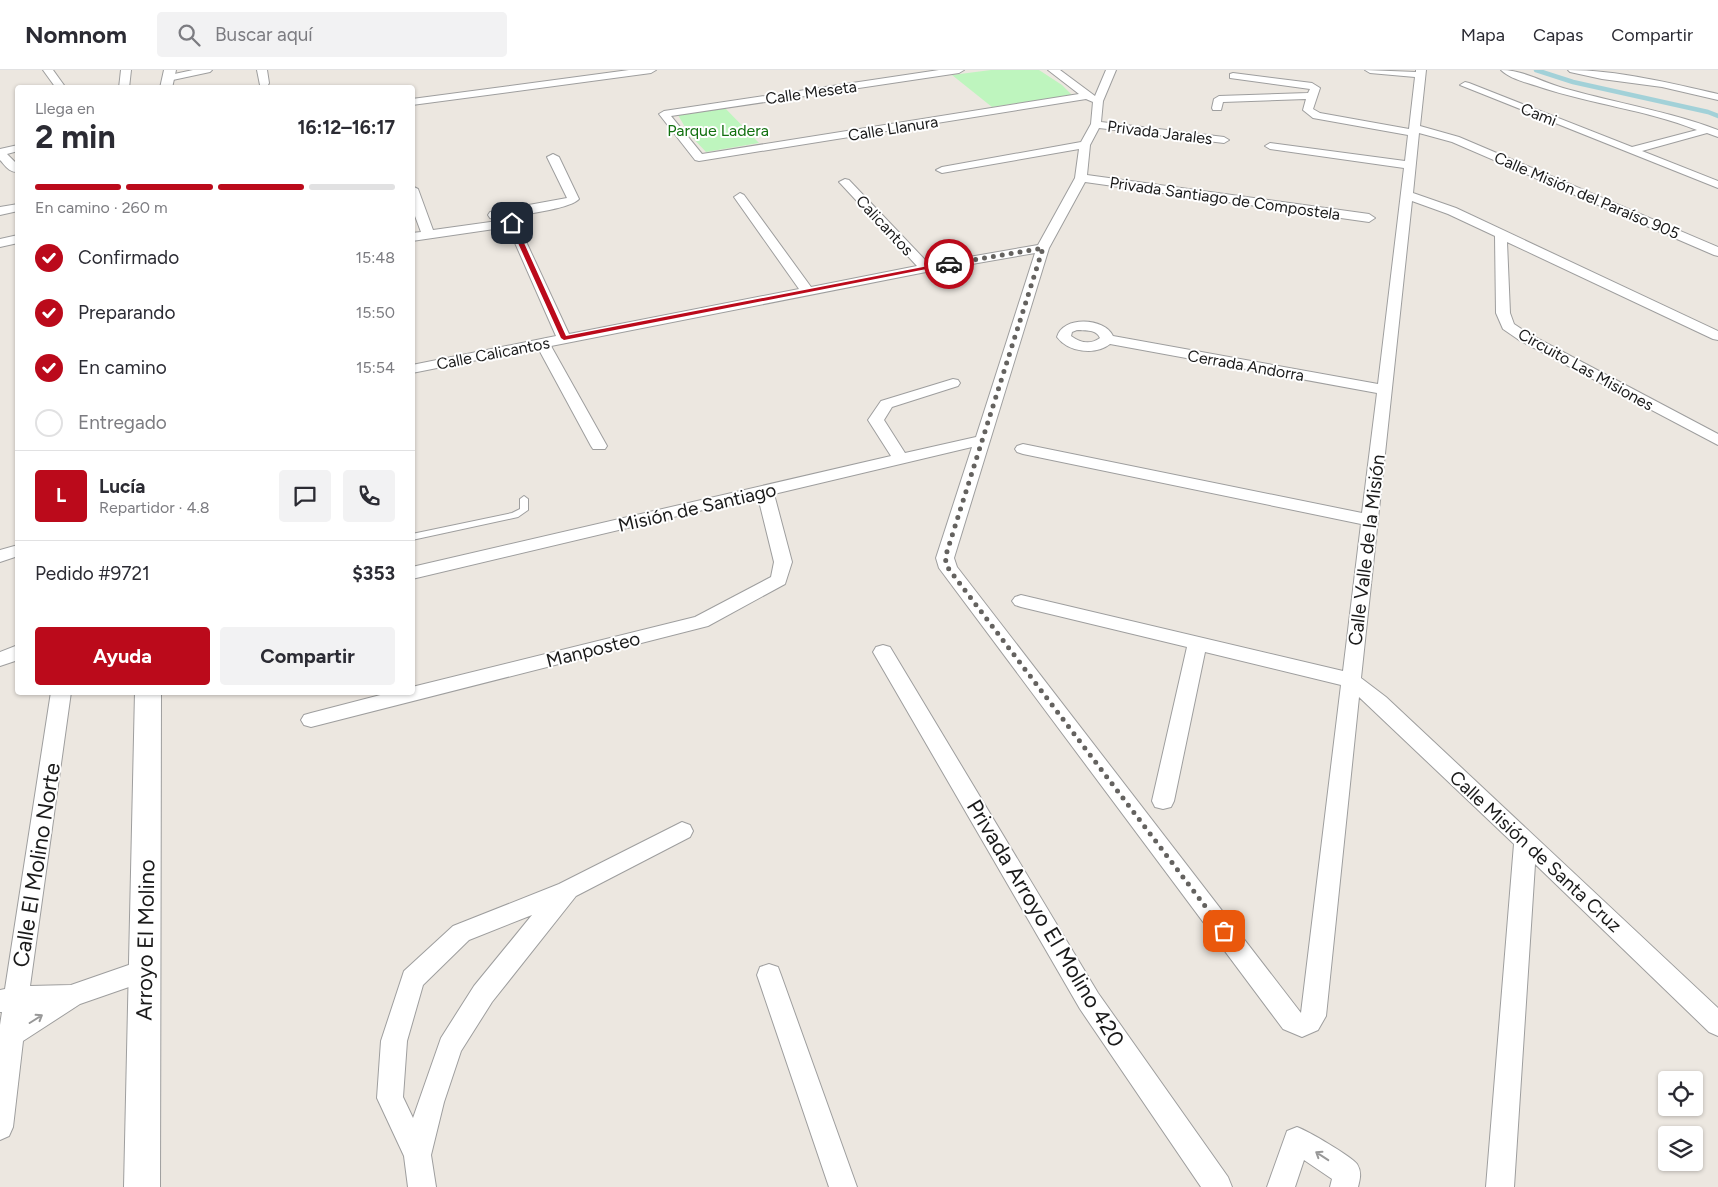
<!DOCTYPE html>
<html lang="es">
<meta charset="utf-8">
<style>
:root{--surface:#fff;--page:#f2f2f3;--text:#2b2b33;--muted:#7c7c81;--line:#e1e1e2;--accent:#bb0a1b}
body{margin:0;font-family:Figtree,sans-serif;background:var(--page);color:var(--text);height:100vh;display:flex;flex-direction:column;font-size:19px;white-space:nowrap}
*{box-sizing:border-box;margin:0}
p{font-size:16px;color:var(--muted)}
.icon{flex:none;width:28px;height:28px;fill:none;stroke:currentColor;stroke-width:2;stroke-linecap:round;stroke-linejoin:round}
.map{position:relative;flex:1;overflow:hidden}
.details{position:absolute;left:15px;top:15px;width:400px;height:610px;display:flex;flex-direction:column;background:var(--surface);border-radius:5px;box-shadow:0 1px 4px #0004}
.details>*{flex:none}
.tools{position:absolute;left:1658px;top:1001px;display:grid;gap:10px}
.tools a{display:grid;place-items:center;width:45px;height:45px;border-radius:5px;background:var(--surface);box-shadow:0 1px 4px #0004;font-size:25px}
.pin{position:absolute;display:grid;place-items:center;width:42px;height:42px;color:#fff;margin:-21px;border-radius:10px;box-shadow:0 2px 8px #0006}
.courier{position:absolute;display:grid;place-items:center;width:50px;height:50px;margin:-25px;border:4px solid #bb0a1b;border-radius:50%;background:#fff;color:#222;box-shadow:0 1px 6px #0007}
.overview em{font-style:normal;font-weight:700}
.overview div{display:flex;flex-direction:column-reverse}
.overview{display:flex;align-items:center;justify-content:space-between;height:85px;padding:0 20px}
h1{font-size:32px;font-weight:700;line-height:38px}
.bar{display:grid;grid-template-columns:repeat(4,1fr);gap:8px 5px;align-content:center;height:60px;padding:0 20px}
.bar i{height:6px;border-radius:4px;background:var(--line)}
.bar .current{background:var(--accent)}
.bar p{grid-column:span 4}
.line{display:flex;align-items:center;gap:12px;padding:0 20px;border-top:1px solid var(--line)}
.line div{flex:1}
.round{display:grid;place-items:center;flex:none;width:52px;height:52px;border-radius:5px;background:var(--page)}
ol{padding:0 20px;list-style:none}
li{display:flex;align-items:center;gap:15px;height:55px}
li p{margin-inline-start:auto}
li .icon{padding:5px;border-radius:50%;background:var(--accent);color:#fff;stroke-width:4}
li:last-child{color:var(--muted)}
li i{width:28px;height:28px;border:2px solid var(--line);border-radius:50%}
.button{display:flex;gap:10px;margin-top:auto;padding:10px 20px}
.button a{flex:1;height:58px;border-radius:5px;background:var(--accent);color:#fff;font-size:20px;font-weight:700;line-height:58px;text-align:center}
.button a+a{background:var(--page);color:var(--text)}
header{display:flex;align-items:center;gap:30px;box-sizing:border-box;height:70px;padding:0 25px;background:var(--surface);border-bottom:1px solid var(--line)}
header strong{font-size:24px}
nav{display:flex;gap:28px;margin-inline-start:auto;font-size:18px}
.search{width:350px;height:45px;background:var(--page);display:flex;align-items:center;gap:12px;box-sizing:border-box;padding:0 18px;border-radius:5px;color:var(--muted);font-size:19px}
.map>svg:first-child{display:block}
.park{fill:#bef5be}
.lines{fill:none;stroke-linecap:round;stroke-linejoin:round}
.stream{stroke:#a2d1d8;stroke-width:4.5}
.service-casing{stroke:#9e9e9e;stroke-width:2}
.minor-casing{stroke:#9e9e9e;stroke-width:2}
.tertiary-casing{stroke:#9e9e9e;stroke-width:2}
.service{fill:#fff;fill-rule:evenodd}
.minor{fill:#fff;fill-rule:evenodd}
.tertiary{fill:#fff;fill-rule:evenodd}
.oneway{stroke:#989898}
.route{fill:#bb0a1b}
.done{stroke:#64625f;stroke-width:5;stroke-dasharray:0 9}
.labels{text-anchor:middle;stroke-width:4;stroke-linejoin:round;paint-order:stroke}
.far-street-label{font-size:16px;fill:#1a1a1a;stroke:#fff}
.far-park-label{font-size:16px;fill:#127110;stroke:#fff}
.street-label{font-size:19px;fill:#1a1a1a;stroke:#fff}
.near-street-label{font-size:22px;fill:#1a1a1a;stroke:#fff}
</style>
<header>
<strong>Nomnom</strong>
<div class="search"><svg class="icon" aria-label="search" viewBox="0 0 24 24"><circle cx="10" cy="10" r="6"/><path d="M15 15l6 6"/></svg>Buscar aquí</div>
<nav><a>Mapa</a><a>Capas</a><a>Compartir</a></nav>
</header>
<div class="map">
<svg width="1718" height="1117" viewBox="0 0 1718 1117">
<rect width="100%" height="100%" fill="#ece7e0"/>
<path class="park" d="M991 0H1039L1062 15 1072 25 992 37 952 5Z
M725 38 759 73 706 82 689 64 678 45Z"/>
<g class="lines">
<path class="stream" d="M1536 0 1573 12 1708 42 1718 46"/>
<g class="service-casing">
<path id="service" d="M524 426 528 429V440L518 447 412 470V464L512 443 520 439V429Z"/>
</g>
<g class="minor-casing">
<path id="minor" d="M43 0H53L66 18H56Z
M121 0H131L129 18H119Z
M193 0H212L210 2 168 11 163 8 165 6Z
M257 0H267L269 13 268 15H260Z
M629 0H656L651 3 412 35V29Z
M939 0H964L959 3 671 46 702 84 1079 24 1048 0H1060L1095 26 1106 0H1116L1103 31 1101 52 1224 67 1229 70 1224 73 1099 58 1090 75 1087 105 1369 144 1375 148 1369 152 1085 112 1049 178 954 488 957 497 1301 943 1341 615 1205 582 1174 731 1171 737 1163 739 1155 737 1152 731 1187 577 1021 537 1015 535 1012 531 1015 527 1021 525 1343 601 1361 454 1023 384 1017 382 1015 379 1017 376 1023 374 1362 443 1377 323 1110 274C1095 286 1068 282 1057 267 1063 245 1105 248 1113 266L1378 314 1404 98 1270 79 1265 76 1270 73 1405 91 1408 65 1313 48 1303 40 1306 29 1223 32 1221 40H1213L1212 38 1214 29 1219 26 1308 23 1310 19 1230 8V4L1233 3 1312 13 1320 18 1313 39 1320 43 1409 59 1415 7 1370 3 1365 0 1416 2V0H1426L1420 56 1459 67 1718 177V186L1714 185 1452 72 1419 63 1413 123 1456 138 1718 261V270L1713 269 1507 172 1510 243 1514 254 1529 264 1718 364V375L1519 270 1503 259 1496 243 1495 166 1448 144 1412 131 1361 608 1386 627 1718 938V966L1709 962 1535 794 1514 1117H1486L1514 774 1359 627 1326 946 1318 960 1302 967 1283 959 939 498 936 488 972 377 774 424 792 492 785 514 708 556 311 657 304 655 301 650 304 645 311 643 392 622H412V617L695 547 771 507 774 492 758 427 412 509V497L891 386 868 350 881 331 953 309 958 310 960 313 958 316 892 337 884 350 905 383 976 367 1035 183 926 202 551 276 607 376 605 379H593L591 376 538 278 412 303V295L556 266 508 157 412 171V163L421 162 412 138V116L418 119 433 160 512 149 516 150 569 264 799 219 734 127 740 123 744 125 811 217 917 196 841 114 839 112 845 109 849 110 929 194 1038 175 1075 108 1079 79 942 103 936 100 942 97 1081 72 1091 54 1093 32 1086 29 699 91 695 90 659 44 664 41ZM1077 260C1086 261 1096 259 1100 268 1090 275 1081 273 1071 266L1072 262Z
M1501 0C1523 0 1542 12 1563 18 1615 33 1668 41 1718 60V67L1707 63 1642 81 1718 111V118L1460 15 1465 12 1469 13 1632 77 1697 60C1646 40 1591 34 1540 17 1528 13 1510 9 1501 0Z
M1568 0C1617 0 1670 13 1718 24V30L1662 17 1602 9 1570 2Z
M18 75V81L7 84 18 95V102C9 103 5 95 0 90V79Z
M553 84 559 87 579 129C569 140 511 146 494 149L490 148 488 145 490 142 567 128 547 87Z
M18 134V141L0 145V137Z
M18 165V173L0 177V169Z
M18 475V486L0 492V480Z
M18 575V590L0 596V582Z
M883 575 890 577 1098 923 1228 1107 1232 1117H1201L1080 939 873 582 876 577Z
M51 622H71L30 916 71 915 143 890 152 893 155 901 152 909 80 934 23 971 13 1057 9 1066 0 1070V955L2 942H0V920L5 919Z
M682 752 690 755 693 761 690 767 576 826 492 932 461 981 444 1032 431 1085 436 1117H408L404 1086 377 1028 381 971 404 901 453 856 559 814ZM532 845 474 916 441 968 413 1048 403 1027 407 971 423 915 469 870Z
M769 894 778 897 781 905 857 1117H829L757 905 760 897Z
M1297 1057C1308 1061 1351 1086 1357 1094 1362 1102 1360 1109 1358 1117H1330L1332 1109 1304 1090 1295 1117H1267L1287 1061Z"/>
</g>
<g class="tertiary-casing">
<path id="tertiary" d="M164 0H176L172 18H160Z
M135 622H161L160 1117H124Z"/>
</g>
<use href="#service" class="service"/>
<use href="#minor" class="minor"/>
<use href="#tertiary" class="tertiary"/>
</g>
<defs><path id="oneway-shaft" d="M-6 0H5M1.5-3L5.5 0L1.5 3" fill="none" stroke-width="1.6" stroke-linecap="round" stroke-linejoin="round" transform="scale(1.25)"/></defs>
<g class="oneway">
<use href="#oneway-shaft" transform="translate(36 949) rotate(-32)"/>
<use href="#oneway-shaft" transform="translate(1322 1086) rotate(-147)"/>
</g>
<path class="route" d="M512 151 515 153 566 266 949 192 952 194 564 270 561 268 509 153Z"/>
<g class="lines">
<path class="done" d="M949 194 1043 178 945 488 948 498 1224 861"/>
</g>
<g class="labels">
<g class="far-street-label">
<text transform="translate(811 22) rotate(-8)" y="6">Calle Meseta</text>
<text transform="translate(1539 44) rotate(22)" y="6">Cami</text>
<text transform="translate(893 58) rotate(-9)" y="6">Calle Llanura</text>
<text transform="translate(1160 62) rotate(7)" y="6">Privada Jarales</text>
<text transform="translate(1587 125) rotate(23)" y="6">Calle Misión del Paraíso 905</text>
<text transform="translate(1225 128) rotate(8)" y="6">Privada Santiago de Compostela</text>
<text transform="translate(885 155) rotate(47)" y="6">Calicantos</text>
<text transform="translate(493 283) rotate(-11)" y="6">Calle Calicantos</text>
<text transform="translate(1246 295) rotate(10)" y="6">Cerrada Andorra</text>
<text transform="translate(1586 299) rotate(29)" y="6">Circuito Las Misiones</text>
</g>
<g class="far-park-label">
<text x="718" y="66">Parque Ladera</text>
</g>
<g class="street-label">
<text transform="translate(697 437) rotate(-13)" y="7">Misión de Santiago</text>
<text transform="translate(1366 480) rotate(-83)" y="7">Calle Valle de la Misión</text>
<text transform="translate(593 579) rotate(-14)" y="7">Manposteo</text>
<text transform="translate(1536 781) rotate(43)" y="7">Calle Misión de Santa Cruz</text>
</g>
<g class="near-street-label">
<text transform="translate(36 795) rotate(-81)" y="8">Calle El Molino Norte</text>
<text transform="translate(1046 853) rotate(59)" y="8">Privada Arroyo El Molino 420</text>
<text transform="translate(145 870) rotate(-89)" y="8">Arroyo El Molino</text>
</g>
</g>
</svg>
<div class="tools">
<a><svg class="icon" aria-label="locate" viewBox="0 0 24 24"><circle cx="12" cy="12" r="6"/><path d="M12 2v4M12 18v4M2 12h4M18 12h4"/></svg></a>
<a><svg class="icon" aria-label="layers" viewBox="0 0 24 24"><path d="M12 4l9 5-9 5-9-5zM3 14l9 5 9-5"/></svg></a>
</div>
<div class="pin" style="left:1224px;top:861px;background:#ea580c"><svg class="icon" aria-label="bag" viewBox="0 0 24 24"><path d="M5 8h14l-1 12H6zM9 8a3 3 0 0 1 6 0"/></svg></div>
<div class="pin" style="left:512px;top:153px;background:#1f2937"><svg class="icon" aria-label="home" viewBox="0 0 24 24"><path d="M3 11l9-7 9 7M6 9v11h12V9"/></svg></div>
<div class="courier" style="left:949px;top:194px"><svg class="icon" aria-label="car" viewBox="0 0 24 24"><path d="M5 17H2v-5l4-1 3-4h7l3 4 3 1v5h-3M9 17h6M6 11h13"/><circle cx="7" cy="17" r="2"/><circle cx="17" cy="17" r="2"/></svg></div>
<section class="details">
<div class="overview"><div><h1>2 min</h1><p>Llega en</p></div><em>16:12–16:17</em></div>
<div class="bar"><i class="current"></i><i class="current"></i><i class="current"></i><i></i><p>En camino · 260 m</p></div>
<ol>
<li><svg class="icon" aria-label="check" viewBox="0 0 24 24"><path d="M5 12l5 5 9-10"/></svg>Confirmado<p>15:48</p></li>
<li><svg class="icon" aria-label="check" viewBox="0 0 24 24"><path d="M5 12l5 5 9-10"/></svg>Preparando<p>15:50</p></li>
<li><svg class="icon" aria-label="check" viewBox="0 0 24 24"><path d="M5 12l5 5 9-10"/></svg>En camino<p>15:54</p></li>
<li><i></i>Entregado</li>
</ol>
<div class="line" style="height:90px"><b class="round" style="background:var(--accent);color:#fff">L</b><div><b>Lucía</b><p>Repartidor · 4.8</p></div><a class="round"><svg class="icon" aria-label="chat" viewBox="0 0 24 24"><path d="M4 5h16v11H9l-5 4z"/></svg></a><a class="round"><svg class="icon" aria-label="phone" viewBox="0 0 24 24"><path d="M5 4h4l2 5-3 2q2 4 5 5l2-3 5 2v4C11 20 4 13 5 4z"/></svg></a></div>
<div class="line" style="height:65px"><div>Pedido #9721</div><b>$353</b></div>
<div class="button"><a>Ayuda</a><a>Compartir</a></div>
</section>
</div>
